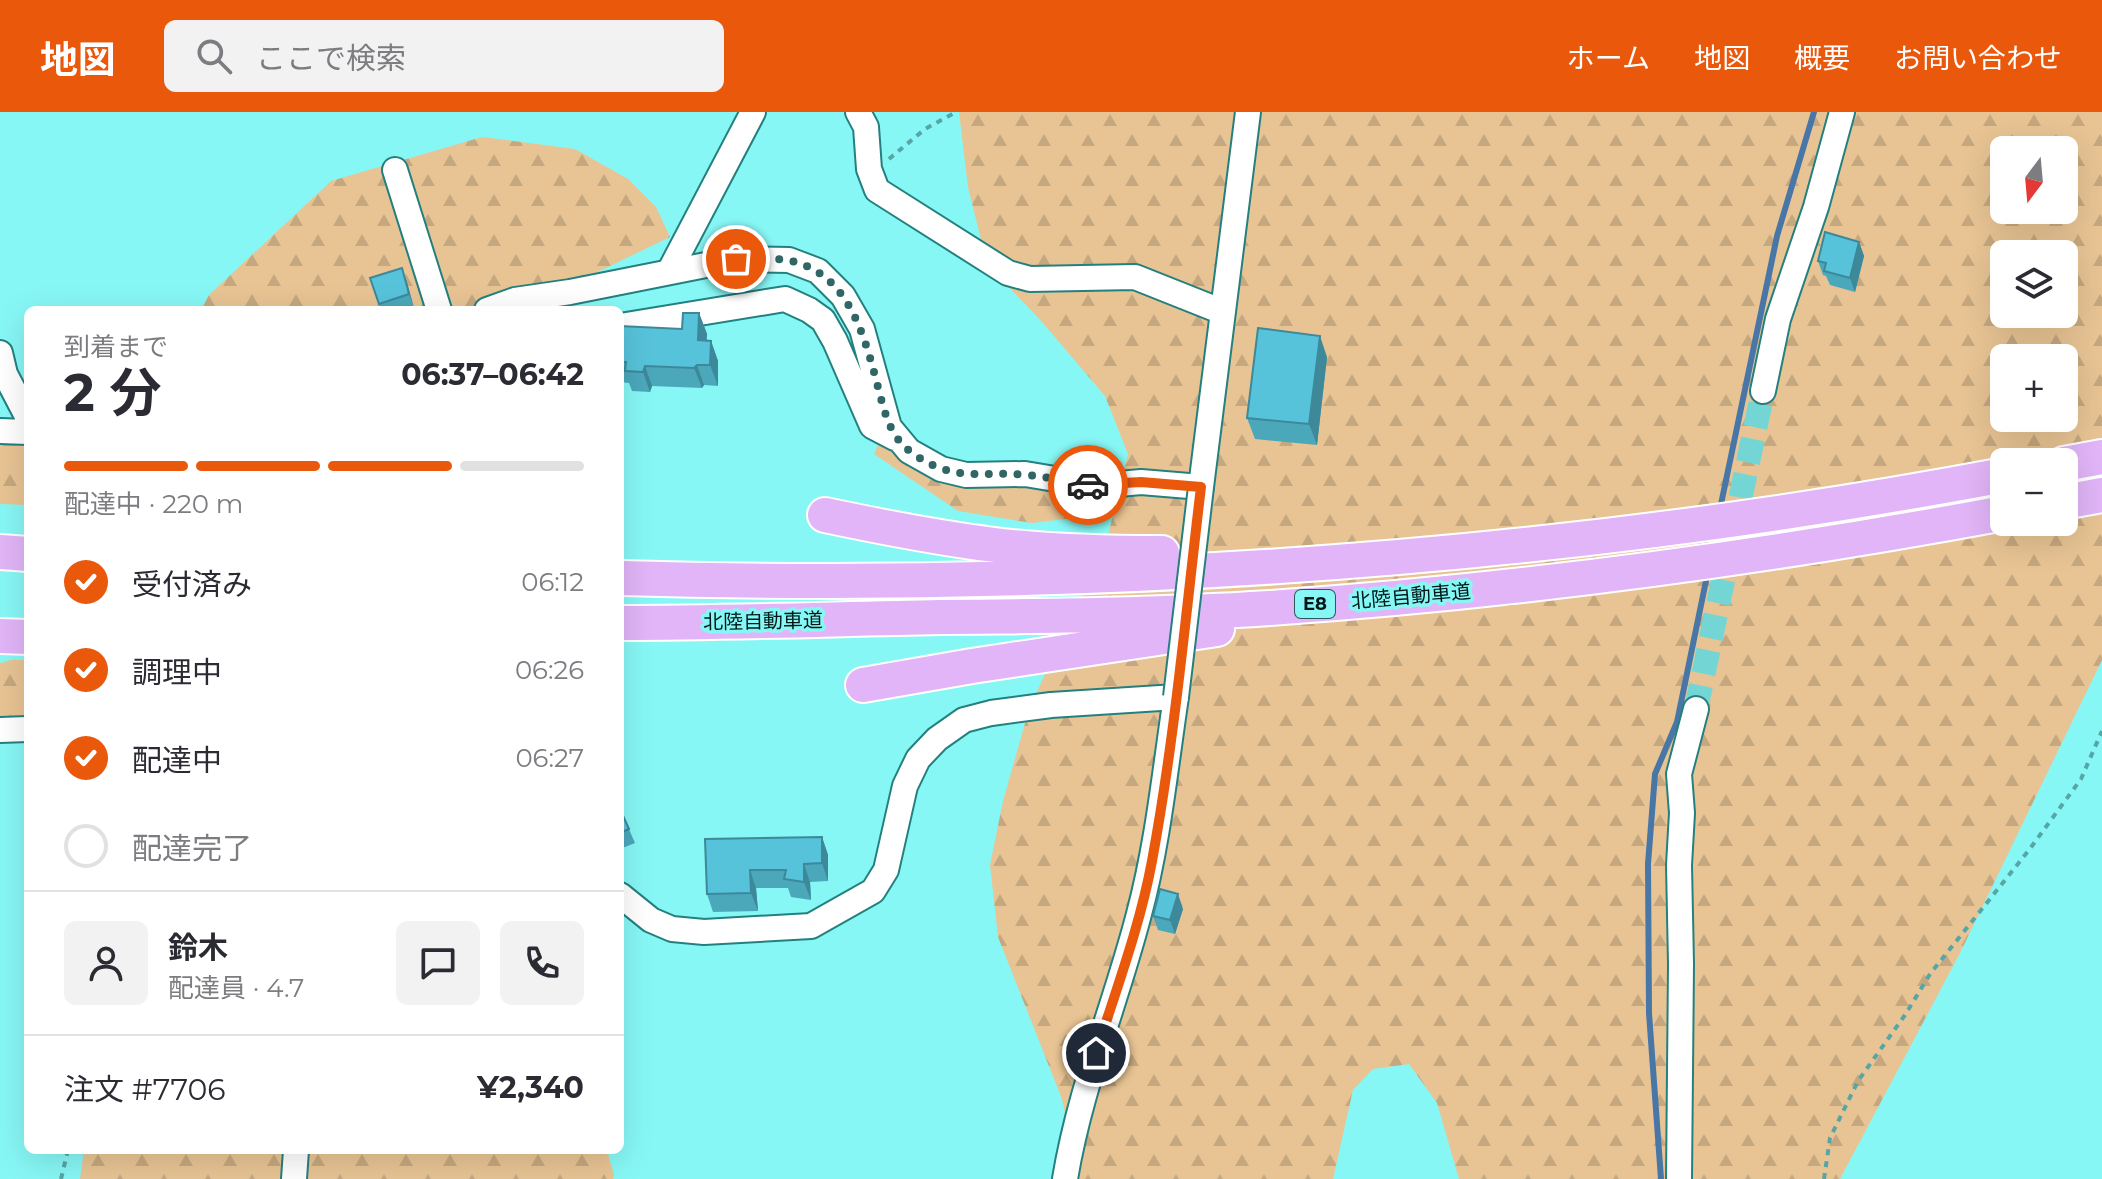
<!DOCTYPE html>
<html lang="ja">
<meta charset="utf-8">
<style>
:root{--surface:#fff;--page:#f2f2f3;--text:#2b2b33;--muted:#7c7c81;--line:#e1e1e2;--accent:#ea580c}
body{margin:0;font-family:Montserrat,"Noto Sans JP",sans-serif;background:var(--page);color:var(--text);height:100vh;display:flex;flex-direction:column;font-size:30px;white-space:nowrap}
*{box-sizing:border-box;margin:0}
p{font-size:26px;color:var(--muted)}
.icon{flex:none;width:44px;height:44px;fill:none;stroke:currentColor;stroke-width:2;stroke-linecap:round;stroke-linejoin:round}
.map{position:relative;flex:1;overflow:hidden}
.details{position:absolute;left:24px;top:194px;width:600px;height:848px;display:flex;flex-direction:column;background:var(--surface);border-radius:12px;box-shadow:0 8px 32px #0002}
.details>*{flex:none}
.needle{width:52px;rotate:196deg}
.controls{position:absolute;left:1990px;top:24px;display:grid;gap:16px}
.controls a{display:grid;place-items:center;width:88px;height:88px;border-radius:12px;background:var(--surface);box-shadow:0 8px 32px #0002;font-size:40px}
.pin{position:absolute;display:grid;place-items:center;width:68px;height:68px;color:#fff;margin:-34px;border:4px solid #fff;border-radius:50%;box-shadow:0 2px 8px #0007}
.courier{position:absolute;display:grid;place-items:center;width:80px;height:80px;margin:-40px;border:6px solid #ea580c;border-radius:50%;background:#fff;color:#222;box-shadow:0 2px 10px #0007}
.headline em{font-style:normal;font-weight:700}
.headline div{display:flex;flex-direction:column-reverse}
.headline{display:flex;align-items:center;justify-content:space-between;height:136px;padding:0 40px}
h1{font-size:52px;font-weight:700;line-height:60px}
.bar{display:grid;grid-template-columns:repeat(4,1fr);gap:12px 8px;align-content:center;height:96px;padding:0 40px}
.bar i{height:10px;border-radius:6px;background:var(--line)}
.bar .selected{background:var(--accent)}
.bar p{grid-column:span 4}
.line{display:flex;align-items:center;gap:20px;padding:0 40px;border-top:2px solid var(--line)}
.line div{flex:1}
.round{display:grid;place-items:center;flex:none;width:84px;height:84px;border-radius:12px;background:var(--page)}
ol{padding:0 40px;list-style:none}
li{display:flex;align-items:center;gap:24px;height:88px}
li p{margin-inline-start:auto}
li .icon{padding:8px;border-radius:50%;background:var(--accent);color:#fff;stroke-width:4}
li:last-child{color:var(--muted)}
li i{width:44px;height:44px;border:4px solid var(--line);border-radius:50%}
header{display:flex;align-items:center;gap:48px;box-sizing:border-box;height:112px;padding:0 40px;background:var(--accent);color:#fff}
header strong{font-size:38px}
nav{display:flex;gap:44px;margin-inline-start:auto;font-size:28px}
.search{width:560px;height:72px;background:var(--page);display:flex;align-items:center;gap:20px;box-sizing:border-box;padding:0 28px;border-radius:12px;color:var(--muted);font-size:30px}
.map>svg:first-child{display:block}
.forest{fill:url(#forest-firs);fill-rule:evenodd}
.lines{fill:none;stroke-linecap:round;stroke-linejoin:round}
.stream{stroke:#4876a6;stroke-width:6}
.minor-tunnel{stroke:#73d6d4;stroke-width:24;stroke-dasharray:24 12;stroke-linecap:butt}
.minor-casing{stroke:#24807f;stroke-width:28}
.highway-casing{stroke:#fff;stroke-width:38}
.path{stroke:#56a6a5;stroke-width:4;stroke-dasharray:6 6;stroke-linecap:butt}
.minor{stroke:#fff;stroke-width:24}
.highway{stroke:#e1b5f8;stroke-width:34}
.minor-bridge-casing{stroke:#24807f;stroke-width:28;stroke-linecap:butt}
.minor-bridge{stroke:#fff;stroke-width:24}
.wall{fill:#4ba8bb}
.shaded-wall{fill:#3d8899}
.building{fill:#57c3da;stroke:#3d8899;stroke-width:2}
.done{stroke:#306665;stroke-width:8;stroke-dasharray:0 14.4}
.route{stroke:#ea580c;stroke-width:10}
.labels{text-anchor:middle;stroke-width:7;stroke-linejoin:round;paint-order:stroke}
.shield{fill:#87f7f5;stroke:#295b5a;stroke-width:2}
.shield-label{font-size:18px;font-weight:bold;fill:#011818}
.street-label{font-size:20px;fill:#011818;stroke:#87f7f5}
</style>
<header>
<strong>地図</strong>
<div class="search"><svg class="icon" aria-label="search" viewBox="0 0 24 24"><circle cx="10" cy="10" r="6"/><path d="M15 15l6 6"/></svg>ここで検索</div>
<nav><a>ホーム</a><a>地図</a><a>概要</a><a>お問い合わせ</a></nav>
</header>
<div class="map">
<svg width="2102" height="1067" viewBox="0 0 2102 1067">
<defs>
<pattern id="forest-firs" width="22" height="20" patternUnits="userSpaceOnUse" patternTransform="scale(2)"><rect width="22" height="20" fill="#e8c494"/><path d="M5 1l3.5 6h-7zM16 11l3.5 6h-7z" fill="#c5a87f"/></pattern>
</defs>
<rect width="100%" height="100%" fill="#87f7f5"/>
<path class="forest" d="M959 0H2102V548L1960 841 1840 1067H1459L1437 991 1409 952 1373 957 1353 978 1333 1067H1079L1062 987 998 825 990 753 1003 689 1029 597 1076 495 1101 452 1128 342 1105 284 1042 210 987 152 968 75ZM2004 38H2064V98H2004ZM2004 142H2064V202H2004ZM2004 246H2064V306H2004ZM2004 350H2064V410H2004Z
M482 25 575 37 628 67 656 95 670 125 519 198H201L209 183 331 69Z
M880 328 1017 371 1092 382 1106 389 1097 403 1032 411 958 399 874 342Z
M19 330H28V393L0 392V332Z
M11 548H28V606L0 608V551Z
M84 1038H607L614 1063 613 1067H80Z"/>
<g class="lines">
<path class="stream" d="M1720 397 1777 124 1814 0
M1661 1067 1649 901 1648 752 1655 662 1677 610 1708 459"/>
<path class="minor-tunnel" d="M1696 597 1763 279"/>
<g class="minor-casing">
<path id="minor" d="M858 0 866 15 869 57 877 78 1008 161 1030 167 1135 165 1223 200
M395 58 439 198
M669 160 753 0
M487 198 515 188 570 180 736 147 789 148 818 159 843 184 862 217 889 315 909 339 941 357 966 363 1025 362 1097 374 1141 370 1201 375 1248 0
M620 214 785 187 809 198 823 208 835 229 872 314 895 326
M0 241 5 262 28 306
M1763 279 1778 207 1816 95 1842 0
M0 319 28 320
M0 618 28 617
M620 783 651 808 672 817 704 820 811 814 873 779 886 758 905 674 918 647 937 627 964 608 991 601 1051 593 1176 585C1165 658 1158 731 1139 802 1116 891 1080 976 1065 1067
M294 1067 296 1038
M1679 1067 1681 852 1679 753 1682 701 1679 662 1696 597"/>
</g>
<g class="highway-casing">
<path id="highway" d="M2064 352 2102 345
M2064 390 2102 383
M825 403C882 415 938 426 995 433 1050 440 1106 441 1162 441
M0 440 28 442
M620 466C1083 479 1548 449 2004 363
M620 511C727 511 834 507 941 505 1051 504 1161 503 1270 496 1516 479 1761 446 2004 401
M0 524 28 525
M863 573 972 554 1217 517"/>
</g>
<path class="path" d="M889 47 925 17 956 0
M61 1067 68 1038
M1824 1067 1830 1026 1858 969 1905 903 1930 862 2029 738 2081 667 2102 619"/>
<use href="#minor" class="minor"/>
<use href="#highway" class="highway"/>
<g class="minor-bridge-casing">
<path id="minor-bridge" d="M1176 585 1201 375"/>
</g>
<use href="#minor-bridge" class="minor-bridge"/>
</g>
<path class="wall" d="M1859 130 1864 144 1855 180 1830 173 1826 164 1823 163 1818 149Z
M402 156 414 196 410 198H381L370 166Z
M699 201 707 222 706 228 711 229 718 249V274L704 273 702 276 652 274 650 280 632 279 629 271 620 270V214L682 217Z
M1327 245 1317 333 1255 327 1247 306Z
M620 697 635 731 620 737Z
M822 725 828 743V769L810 770 811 788 791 785 788 776H756L758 799 713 800 707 782 705 727Z
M1183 797 1175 822 1158 818 1153 804Z"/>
<path class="shaded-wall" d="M1859 130 1864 144 1855 180 1850 166Z
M402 156 407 170 414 196 409 182Z
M699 201 707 222 706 249 698 228Z
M1320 224 1327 245 1317 333 1309 312Z
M711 229 718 249V274L710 253Z
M697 253 704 273 702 276 694 256Z
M645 254 652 274 650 280 643 260Z
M822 725 828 743V769L822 751Z
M804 752 810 770 811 788 804 770Z
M750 758 756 776 758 799 751 781Z
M1178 782 1183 797 1175 822 1170 808Z"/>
<path class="building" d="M1825 120 1859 130 1850 166 1824 159 1826 151 1818 149Z
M402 156 409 182 379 192 370 166Z
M683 201H699L698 228 711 229 710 253H697L694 256 645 254 643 260 625 259 626 250H620V214L682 217Z
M1258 216 1320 224 1309 312 1247 306Z
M620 697 629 717 620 721Z
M822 725V751L804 752V770L784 767 786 758H750L751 781 707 782 705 727Z
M1160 777 1178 782 1170 808 1153 804Z"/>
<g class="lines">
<path class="done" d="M736 147C753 148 774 145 791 149 852 163 866 230 880 283 886 305 891 325 911 340 954 372 981 358 1027 363 1048 365 1068 369 1088 373"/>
<path class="route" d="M1088 373 1141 370 1201 375C1186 499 1175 625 1152 749 1140 814 1116 878 1096 941"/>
</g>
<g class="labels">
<rect class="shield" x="1295" y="478" width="40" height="28" rx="6"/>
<g class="shield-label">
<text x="1315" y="498">E8</text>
</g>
<g class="street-label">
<text transform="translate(1411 484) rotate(-5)" y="7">北陸自動車道</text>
<text transform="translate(763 509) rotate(-1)" y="7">北陸自動車道</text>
</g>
</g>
</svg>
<div class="controls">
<a><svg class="needle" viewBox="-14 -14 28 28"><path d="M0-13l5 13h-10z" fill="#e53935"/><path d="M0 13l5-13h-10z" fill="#7c7c81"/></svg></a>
<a><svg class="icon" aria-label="layers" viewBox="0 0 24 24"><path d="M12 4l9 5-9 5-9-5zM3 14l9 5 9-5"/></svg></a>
<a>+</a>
<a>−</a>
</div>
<div class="pin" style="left:736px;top:147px;background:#ea580c"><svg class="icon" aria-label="bag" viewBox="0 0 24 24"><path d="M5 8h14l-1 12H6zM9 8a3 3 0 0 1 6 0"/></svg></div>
<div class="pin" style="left:1096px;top:941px;background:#1f2937"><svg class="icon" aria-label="home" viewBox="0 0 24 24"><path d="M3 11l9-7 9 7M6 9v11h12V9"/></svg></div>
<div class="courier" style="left:1088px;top:373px"><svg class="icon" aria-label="car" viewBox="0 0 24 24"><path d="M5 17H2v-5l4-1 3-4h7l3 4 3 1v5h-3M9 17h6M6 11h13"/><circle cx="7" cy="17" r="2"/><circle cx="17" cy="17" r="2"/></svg></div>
<section class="details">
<div class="headline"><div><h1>2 分</h1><p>到着まで</p></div><em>06:37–06:42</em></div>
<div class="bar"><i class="selected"></i><i class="selected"></i><i class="selected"></i><i></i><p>配達中 · 220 m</p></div>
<ol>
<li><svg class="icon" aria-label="check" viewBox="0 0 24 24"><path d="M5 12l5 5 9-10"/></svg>受付済み<p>06:12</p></li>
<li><svg class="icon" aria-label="check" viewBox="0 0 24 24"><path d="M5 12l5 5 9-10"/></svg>調理中<p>06:26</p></li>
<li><svg class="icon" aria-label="check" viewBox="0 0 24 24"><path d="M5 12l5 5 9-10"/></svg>配達中<p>06:27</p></li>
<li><i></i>配達完了</li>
</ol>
<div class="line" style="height:144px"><a class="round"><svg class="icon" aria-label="person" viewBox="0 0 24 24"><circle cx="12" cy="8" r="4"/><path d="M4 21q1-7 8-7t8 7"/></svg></a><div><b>鈴木</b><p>配達員 · 4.7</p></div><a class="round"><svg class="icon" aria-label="chat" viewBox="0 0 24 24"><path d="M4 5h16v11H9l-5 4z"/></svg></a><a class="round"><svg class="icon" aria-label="phone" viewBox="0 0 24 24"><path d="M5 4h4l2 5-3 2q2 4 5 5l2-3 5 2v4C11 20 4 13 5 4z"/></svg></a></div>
<div class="line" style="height:104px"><div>注文 #7706</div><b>¥2,340</b></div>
</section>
</div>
